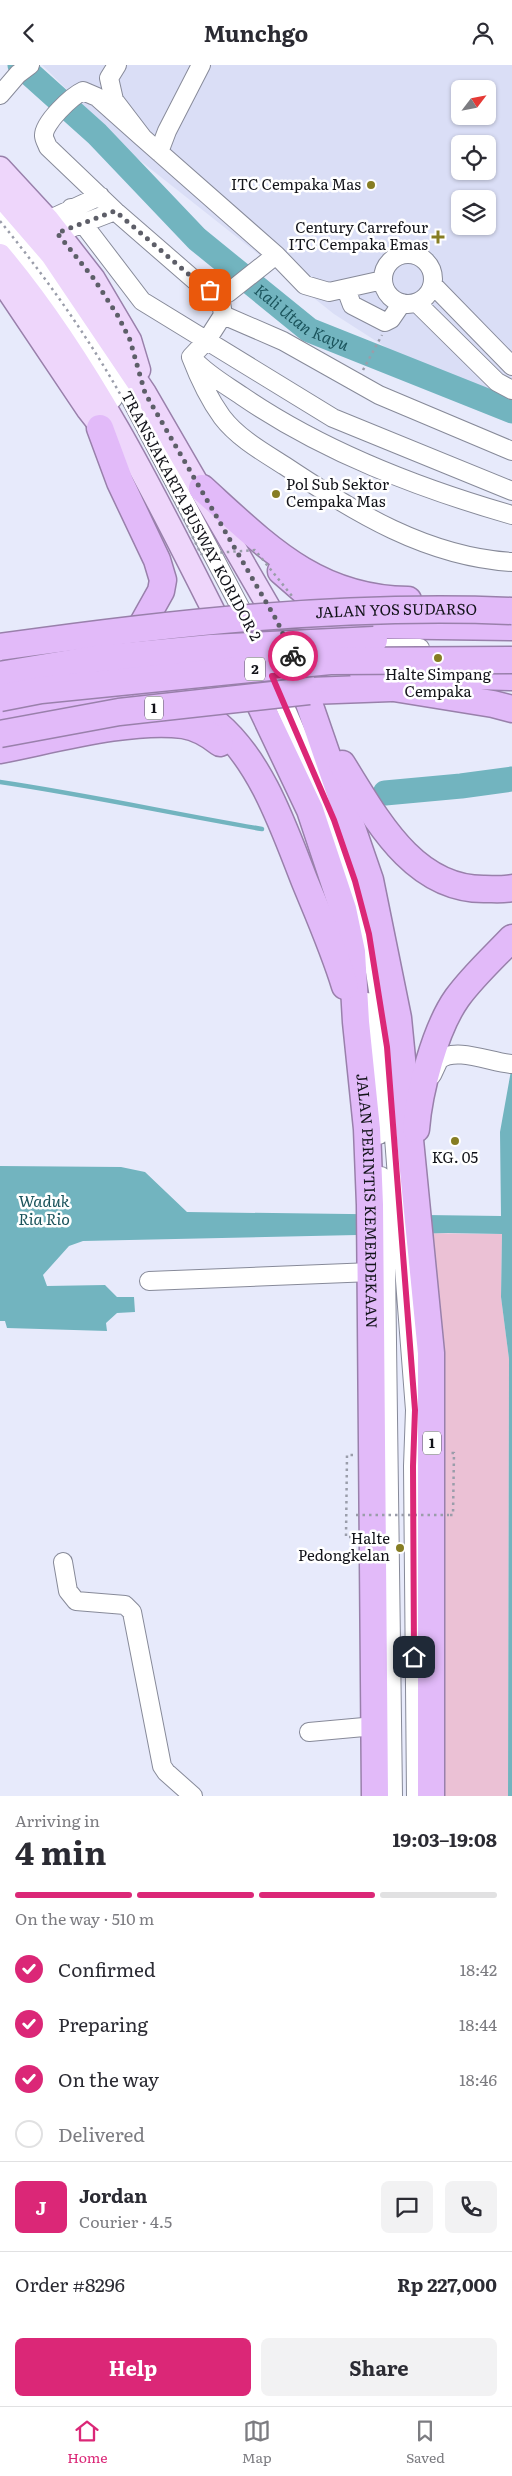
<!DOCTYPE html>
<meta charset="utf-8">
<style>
:root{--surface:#fff;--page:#f2f2f3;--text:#2b2b33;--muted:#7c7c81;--line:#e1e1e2;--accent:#db2777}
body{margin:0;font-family:Literata,serif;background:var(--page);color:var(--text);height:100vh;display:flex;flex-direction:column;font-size:19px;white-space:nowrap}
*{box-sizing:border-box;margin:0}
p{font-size:16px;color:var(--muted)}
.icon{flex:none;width:28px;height:28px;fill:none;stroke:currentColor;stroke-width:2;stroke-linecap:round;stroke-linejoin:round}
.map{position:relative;height:1731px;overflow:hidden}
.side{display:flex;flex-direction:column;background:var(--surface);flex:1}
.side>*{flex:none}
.needle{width:32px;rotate:58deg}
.controls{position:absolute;left:451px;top:15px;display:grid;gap:10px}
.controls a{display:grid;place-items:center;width:45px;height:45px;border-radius:8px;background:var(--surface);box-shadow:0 1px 4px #0004;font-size:25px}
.pin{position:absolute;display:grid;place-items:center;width:42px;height:42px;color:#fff;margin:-21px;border-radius:10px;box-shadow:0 2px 8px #0006}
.courier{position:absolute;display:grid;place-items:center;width:50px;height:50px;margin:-25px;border:4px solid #db2777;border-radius:50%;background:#fff;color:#222;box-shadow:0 1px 6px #0007}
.summary em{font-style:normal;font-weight:700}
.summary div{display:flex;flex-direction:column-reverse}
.summary{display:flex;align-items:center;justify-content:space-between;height:85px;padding:0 15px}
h1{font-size:32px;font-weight:700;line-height:38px}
.bar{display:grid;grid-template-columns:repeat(4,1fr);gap:8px 5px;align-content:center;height:60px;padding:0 15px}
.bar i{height:6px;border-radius:4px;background:var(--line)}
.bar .active{background:var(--accent)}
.bar p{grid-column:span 4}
.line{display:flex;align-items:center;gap:12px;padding:0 15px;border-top:1px solid var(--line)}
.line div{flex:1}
.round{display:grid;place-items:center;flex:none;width:52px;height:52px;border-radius:8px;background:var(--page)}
ol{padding:0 15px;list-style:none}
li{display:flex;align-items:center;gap:15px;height:55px}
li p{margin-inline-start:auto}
li .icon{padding:5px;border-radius:50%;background:var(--accent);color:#fff;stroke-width:4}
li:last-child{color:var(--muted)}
li i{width:28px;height:28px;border:2px solid var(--line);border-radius:50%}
.cta{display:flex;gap:10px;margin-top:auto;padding:10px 15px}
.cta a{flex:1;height:58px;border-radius:8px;background:var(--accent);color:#fff;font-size:20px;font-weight:700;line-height:58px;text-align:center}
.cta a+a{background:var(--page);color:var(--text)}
header{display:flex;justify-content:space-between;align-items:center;height:65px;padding:0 15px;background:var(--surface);font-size:22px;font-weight:700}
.menu{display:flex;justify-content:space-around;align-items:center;height:70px;border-top:1px solid var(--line);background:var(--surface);font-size:14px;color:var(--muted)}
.menu a{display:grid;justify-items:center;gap:2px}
.menu .active{color:var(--accent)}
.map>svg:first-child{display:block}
.built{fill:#dadef6;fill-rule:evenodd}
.green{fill:#ebc1d5}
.water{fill:#72b4bf}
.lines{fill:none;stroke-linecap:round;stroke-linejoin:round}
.stream{stroke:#72b4bf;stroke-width:4.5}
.river{stroke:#72b4bf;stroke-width:25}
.minor-casing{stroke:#878a99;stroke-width:20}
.major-casing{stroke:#9980ab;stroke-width:25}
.highway-casing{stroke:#9980ab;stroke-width:29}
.path{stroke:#9a9daa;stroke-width:2.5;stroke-dasharray:2.5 4;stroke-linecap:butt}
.minor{stroke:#fff;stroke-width:18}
.major{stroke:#eed6fb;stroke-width:22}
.highway{stroke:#e2baf9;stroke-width:26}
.highway-bridge-casing{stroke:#9980ab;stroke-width:29;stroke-linecap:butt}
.path-bridge{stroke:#9a9daa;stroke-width:2.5;stroke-dasharray:2.5 4;stroke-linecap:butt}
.highway-bridge{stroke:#e2baf9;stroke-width:26}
.done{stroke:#5d5e68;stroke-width:5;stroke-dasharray:0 9}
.route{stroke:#db2777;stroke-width:6}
.poi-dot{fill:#867d23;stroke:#fff;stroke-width:2}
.labels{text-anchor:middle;stroke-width:5;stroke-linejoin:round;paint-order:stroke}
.shield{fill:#fff;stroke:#595a5e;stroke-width:1}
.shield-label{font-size:14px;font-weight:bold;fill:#121319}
.poi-label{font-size:15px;fill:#121319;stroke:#fff;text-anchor:end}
.street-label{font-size:15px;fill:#121319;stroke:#fff}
.water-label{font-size:16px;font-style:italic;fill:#1a535b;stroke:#fff}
</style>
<header><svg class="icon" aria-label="back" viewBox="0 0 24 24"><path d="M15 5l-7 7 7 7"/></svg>Munchgo<svg class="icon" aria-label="person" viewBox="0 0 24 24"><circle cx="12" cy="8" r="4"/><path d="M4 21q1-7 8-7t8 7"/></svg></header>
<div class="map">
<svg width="512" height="1731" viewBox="0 0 512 1731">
<rect width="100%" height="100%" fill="#e7eafb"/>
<path class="built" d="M42 0H512V334L415 301 334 249 133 90ZM460 24H488V51H460ZM460 79H488V106H460ZM460 134H488V161H460Z"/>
<path class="green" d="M420 1168 502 1169 501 1232 509 1294 508 1731H434Z"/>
<path class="water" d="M512 1000V1731H508L509 1294 501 1232 502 1169 448 1168 83 1176 69 1181 43 1210 47 1221 105 1220 117 1232H134L135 1247 117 1248 106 1258 107 1266 7 1263 5 1256H0V1101L121 1102 145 1107 187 1147 501 1151 500 1067Z"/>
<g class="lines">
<path class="stream" d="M0 717C88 730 174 749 262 764"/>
<g class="river">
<path id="s1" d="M20 0 97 69 197 174 309 265 512 346"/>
<path d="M385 728 461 721 512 714"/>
</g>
<g class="minor-casing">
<path id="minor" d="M117 0 109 13 114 35 143 73 276 190 305 220 329 227 383 215
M0 30 18 9 30 0
M143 73 97 32 83 26C72 31 43 58 44 71 44 74 47 79 48 82L115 146 199 219 220 231 228 228 276 190
M159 87 167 66 201 0
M71 143 142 236 333 353 512 426
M0 147 68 232 125 323 250 561
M48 155 100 131
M71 163 115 146
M0 170C44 219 80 277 113 334
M383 214a25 25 0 1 1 50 0a25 25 0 1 1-50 0Z
M433 220 512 301
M346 224 352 240 385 257 391 254 402 238
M220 231 223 250 207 275 191 292C199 313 209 334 222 352 238 373 263 387 285 401 354 447 427 492 512 497
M417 238 497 317 512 325
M223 250 283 276 379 330 512 386
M194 295C208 310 226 320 242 331 324 387 418 423 512 450
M361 583H420
M264 593 334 755 355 816 369 869 387 982 415 1345 413 1401 416 1731
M367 937 377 1022 379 1070
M432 1010 439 995C456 981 492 998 512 999
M381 1111 386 1201 393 1731
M149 1216 372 1207
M63 1497 68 1526 76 1536 125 1540 132 1547 162 1701 166 1707 193 1731
M309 1667 375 1661"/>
</g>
<g class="major-casing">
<path id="major" d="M0 103 48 155 94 214 130 275 139 305
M0 130 52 190 145 328 281 563
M0 190C92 300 160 439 224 567
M0 214 88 345 110 373"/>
</g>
<g class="highway-casing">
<g id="highway">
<path d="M100 363 120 417 157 495 163 515 161 526 133 576"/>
<path d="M202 423C266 481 316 534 408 535"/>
<path d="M281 506 312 533 348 551"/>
<path d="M281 563 291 586 370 815 398 953 431 1288V1731"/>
<path d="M281 563 367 560 512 562"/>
<path id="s2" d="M234 585 310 745 343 844 352 887 356 957 367 1064 370 1140 375 1731"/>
<path d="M363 608 512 612"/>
<path d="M394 623 493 639 512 644"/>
<path d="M145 625C170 634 197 641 217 659 262 697 284 764 305 817 319 851 334 885 345 921"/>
<path d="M309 626 391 623"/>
<path d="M0 649 120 628"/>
<path d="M0 685C52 675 131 653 183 660 196 662 210 670 220 678"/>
<path d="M342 699C376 753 413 825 485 824 494 824 504 825 512 823"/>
<path d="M416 1064C419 1026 435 964 457 933 473 911 494 892 512 873"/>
</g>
</g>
<path class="path" d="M363 305 382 270
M353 1390H347L346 1472H354
M450 1450H453L454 1388H451"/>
<use href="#minor" class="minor"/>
<use href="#major" class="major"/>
<use href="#highway" class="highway"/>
<g class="highway-bridge-casing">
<g id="highway-bridge">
<path id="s3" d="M0 582C169 558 341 539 512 546"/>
<path d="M0 610 95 594 211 583 374 575"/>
<path d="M0 633 41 625 330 596 512 595"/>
<path d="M0 669 119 647 309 626"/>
</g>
</g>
<path class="path-bridge" d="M0 156C52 220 99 287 137 360 160 402 180 446 201 489L255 485 292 531
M356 1450H449"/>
<use href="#highway-bridge" class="highway-bridge"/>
</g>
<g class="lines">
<path class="done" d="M210 225 200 219 115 146 57 168 94 214 118 251 130 275 145 328 277 556 293 591"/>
<path class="route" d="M293 591 299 609 272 611 334 755 355 816 369 869 387 982 415 1345 413 1401 414 1592"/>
</g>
<g class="poi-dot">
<circle cx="371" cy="120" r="5"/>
<path d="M435.5 164.5h5v5h5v5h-5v5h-5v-5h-5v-5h5z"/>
<circle cx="276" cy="429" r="5"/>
<circle cx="438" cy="593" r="5"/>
<circle cx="455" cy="1076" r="5"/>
<circle cx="400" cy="1483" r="5"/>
</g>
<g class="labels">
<g class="shield">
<rect x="245" y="592.5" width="20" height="23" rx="4"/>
<rect x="145" y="631.5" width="18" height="23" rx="4"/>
<rect x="423" y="1366.5" width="18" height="23" rx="4"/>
</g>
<g class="shield-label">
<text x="255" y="609">2</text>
<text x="154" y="648">1</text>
<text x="432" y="1383">1</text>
</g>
<g class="poi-label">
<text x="361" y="125">ITC Cempaka Mas</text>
<text x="428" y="168">Century Carrefour<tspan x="428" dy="17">ITC Cempaka Emas</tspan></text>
<text x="286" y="425" text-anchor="start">Pol Sub Sektor<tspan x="286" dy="17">Cempaka Mas</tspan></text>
<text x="438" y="615" text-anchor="middle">Halte Simpang<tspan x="438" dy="17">Cempaka</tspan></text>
<text x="455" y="1098" text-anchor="middle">KG. 05</text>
<text x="390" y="1479">Halte<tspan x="390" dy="17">Pedongkelan</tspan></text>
</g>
<g class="street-label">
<text transform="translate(191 451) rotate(62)" y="5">TRANSJAKARTA BUSWAY KORIDOR 2</text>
<text dy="5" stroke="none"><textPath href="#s3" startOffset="398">JALAN YOS SUDARSO</textPath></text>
<text dy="5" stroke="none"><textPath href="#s2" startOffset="575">JALAN PERINTIS KEMERDEKAAN</textPath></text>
</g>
<g class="water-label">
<text dy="6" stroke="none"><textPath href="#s1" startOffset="380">Kali Utan Kayu</textPath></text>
<text x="44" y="1142">Waduk<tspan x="44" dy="18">Ria Rio</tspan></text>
</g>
</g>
</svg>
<div class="controls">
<a><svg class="needle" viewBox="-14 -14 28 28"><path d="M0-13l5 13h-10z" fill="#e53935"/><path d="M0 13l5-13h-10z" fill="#7c7c81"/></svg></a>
<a><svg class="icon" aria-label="locate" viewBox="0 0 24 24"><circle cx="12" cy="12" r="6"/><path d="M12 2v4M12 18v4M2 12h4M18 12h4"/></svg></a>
<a><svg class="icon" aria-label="layers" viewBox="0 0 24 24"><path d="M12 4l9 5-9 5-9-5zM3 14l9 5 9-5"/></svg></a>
</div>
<div class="pin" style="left:210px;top:225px;background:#ea580c"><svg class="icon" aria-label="bag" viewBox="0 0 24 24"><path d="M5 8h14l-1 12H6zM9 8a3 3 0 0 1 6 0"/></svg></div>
<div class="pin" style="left:414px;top:1592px;background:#1f2937"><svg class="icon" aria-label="home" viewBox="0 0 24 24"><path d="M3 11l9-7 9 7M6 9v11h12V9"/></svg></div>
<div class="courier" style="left:293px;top:591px"><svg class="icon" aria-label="bike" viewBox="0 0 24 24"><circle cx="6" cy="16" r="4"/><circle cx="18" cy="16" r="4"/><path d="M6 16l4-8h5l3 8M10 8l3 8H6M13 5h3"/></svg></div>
</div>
<section class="side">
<div class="summary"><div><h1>4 min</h1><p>Arriving in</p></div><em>19:03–19:08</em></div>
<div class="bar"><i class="active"></i><i class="active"></i><i class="active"></i><i></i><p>On the way · 510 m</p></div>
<ol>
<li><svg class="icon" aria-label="check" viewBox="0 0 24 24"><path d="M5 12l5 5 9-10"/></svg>Confirmed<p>18:42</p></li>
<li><svg class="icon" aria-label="check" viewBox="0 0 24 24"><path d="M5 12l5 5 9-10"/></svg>Preparing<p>18:44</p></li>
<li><svg class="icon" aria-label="check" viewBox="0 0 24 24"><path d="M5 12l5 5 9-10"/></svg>On the way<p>18:46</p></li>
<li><i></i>Delivered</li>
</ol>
<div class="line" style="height:90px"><b class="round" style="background:var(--accent);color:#fff">J</b><div><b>Jordan</b><p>Courier · 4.5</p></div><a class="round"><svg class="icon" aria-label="chat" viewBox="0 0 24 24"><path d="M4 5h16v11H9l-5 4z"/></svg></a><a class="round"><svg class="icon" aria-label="phone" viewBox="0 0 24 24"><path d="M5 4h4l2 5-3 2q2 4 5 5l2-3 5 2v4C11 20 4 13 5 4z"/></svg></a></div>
<div class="line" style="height:65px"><div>Order #8296</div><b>Rp 227,000</b></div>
<div class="cta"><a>Help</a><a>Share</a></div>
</section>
<nav class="menu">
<a class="active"><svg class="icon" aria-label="home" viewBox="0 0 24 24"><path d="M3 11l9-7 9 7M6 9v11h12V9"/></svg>Home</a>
<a><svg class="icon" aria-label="map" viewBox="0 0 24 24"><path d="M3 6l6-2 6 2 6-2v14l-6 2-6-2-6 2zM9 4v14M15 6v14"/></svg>Map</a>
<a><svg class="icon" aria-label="saved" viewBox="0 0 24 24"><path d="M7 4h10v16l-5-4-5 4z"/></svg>Saved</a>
</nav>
